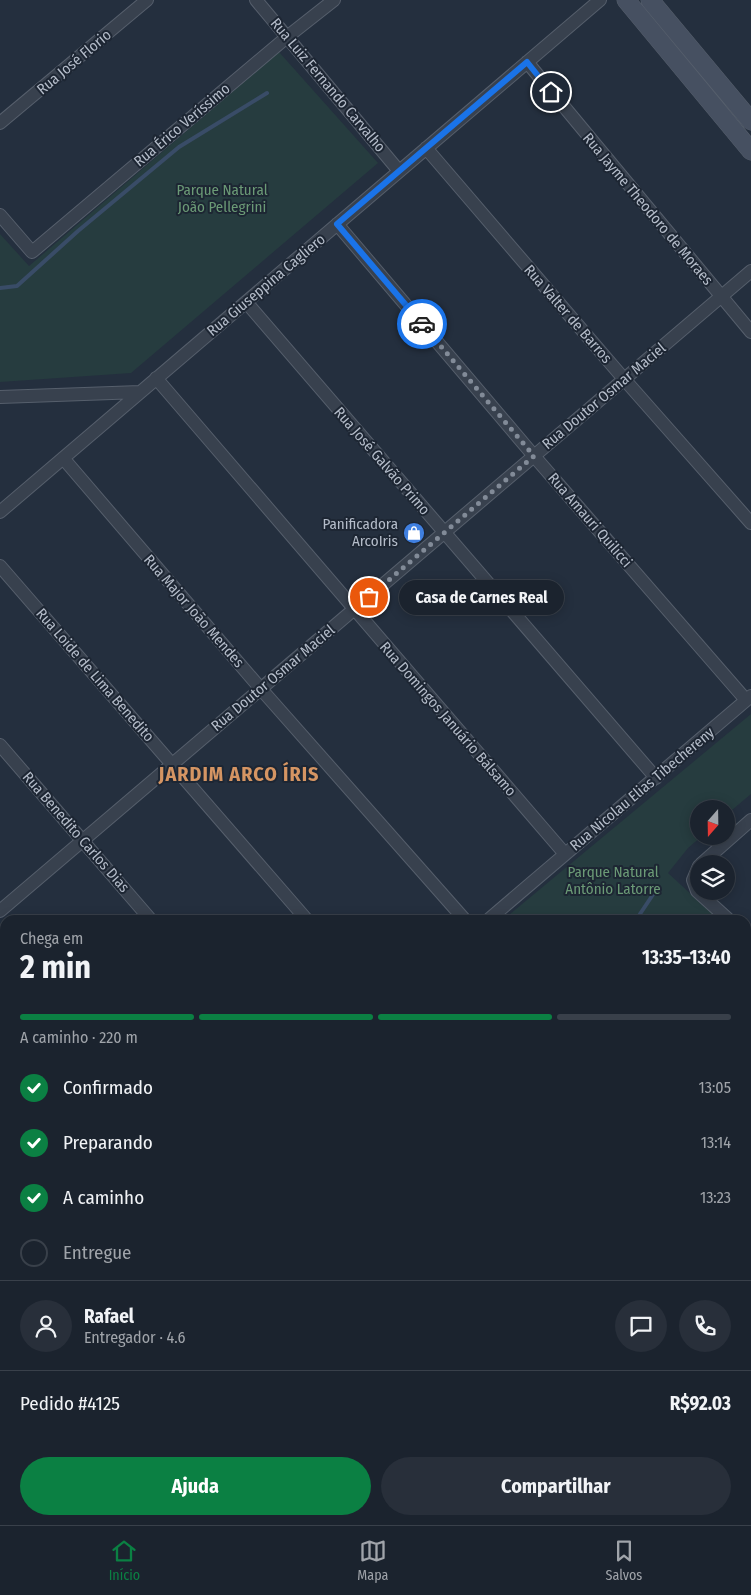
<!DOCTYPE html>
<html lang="pt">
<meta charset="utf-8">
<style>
:root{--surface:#1b232e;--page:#282f3a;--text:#f1f3f6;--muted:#a0a4aa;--line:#39404a;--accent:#0b8043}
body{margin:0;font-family:"Fira Sans Condensed",sans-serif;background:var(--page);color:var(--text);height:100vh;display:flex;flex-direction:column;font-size:19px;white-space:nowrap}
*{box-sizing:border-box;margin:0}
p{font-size:16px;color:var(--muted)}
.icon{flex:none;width:28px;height:28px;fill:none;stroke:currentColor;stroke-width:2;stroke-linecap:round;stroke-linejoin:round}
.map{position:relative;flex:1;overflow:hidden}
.side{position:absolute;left:0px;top:915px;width:751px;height:610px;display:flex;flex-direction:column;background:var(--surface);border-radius:15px 15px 0 0;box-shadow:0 2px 12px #0003,0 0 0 1px var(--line)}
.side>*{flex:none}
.needle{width:32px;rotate:200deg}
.tools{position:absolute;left:690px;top:800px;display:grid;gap:10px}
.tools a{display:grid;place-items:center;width:45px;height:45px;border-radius:50%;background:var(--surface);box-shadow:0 2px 12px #0003,0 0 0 1px var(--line);font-size:25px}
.pin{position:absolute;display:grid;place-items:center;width:42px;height:42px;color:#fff;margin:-21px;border:2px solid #fff;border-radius:50%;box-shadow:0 1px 5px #0007}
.courier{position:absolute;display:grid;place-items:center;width:50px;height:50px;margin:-25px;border:4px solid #1a73e8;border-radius:50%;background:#fff;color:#222;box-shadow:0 1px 6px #0007}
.bubble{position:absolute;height:35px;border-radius:18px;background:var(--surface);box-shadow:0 2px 12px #0003,0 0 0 1px var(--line);font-size:16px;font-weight:700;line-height:35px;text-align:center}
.summary em{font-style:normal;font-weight:700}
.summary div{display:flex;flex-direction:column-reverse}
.summary{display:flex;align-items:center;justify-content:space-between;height:85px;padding:0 20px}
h1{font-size:32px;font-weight:700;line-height:38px}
.bar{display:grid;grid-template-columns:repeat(4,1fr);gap:8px 5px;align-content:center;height:60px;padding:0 20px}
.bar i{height:6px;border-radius:4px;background:var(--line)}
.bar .active{background:var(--accent)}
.bar p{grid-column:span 4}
.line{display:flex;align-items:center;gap:12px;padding:0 20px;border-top:1px solid var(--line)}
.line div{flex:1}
.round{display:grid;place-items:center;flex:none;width:52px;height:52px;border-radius:26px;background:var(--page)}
ol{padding:0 20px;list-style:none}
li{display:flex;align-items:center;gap:15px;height:55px}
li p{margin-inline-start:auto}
li .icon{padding:5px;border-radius:50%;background:var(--accent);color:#fff;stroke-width:4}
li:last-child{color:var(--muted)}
li i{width:28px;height:28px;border:2px solid var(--line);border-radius:50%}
.button{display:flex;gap:10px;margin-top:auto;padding:10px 20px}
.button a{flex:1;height:58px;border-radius:30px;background:var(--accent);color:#fff;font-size:20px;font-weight:700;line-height:58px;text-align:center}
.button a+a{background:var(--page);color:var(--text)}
.tab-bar{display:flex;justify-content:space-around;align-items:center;height:70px;border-top:1px solid var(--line);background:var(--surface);font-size:14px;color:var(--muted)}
.tab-bar a{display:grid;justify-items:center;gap:2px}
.tab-bar .active{color:var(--accent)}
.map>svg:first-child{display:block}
.green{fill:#263c3f}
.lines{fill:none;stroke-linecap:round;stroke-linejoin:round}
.stream{stroke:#394c67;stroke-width:4}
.street-casing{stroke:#565f6c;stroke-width:14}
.secondary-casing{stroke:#565f6c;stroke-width:19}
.street{stroke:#38414e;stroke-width:12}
.secondary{stroke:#465061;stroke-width:18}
.done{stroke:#828b98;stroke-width:5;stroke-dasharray:0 9}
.route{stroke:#1a73e8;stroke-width:6}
.labels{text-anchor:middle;stroke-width:4;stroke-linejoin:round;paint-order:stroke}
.street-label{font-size:15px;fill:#b4bcc9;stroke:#1d2633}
.park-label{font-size:15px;fill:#6b9a76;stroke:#1d2633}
.poi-label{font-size:15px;fill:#b4bcc9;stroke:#1d2633;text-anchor:end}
.district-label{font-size:20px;font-weight:bold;letter-spacing:1px;fill:#d59563;stroke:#1d2633}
</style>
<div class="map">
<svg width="751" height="1525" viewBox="0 0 751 1525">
<rect width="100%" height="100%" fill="#242f3e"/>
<path class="green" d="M279 52 378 163 131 373 0 382V234L29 266Z
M751 714V794L726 815V809H699V836H702L688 848 668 873 719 920H503Z
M746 945 751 950V1525H229L225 1520H746Z"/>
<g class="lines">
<path class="stream" d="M0 288 17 286 78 231 179 147 267 93
M636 920 654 893
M746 1418 751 1413
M329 1520 334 1525
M357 1525 358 1520
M642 1525 647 1520"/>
<g class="street-casing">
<path id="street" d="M256 0 399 171
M527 62 751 332
M0 123 147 0
M426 148 624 379 751 523
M0 215 32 252 287 37 334 0
M337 224 534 456 746 700
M246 302 656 778
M156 378 565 854
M0 397 140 392
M63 458 261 689 465 920
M0 512 600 0
M0 566 307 920
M0 745 151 920
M701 864 751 820
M699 866 693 880 697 891 729 920
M0 911 751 271
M488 920 751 696
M0 935 5 941
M746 935 751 939
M0 1273 5 1279
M0 1413 5 1409
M0 1466 5 1472
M46 1520 50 1525
M208 1520 212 1525"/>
</g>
<g class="secondary-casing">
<path id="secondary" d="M626 0 751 151
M650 0 751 121"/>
</g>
<use href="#street" class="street"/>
<use href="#secondary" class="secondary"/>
</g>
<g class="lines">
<path class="done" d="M369 597 534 456 422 324"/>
<path class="route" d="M422 324 337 224 527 62 551 92"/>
</g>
<defs>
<g id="shop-disc" transform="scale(1.125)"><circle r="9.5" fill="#3f7fe0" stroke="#1d2633"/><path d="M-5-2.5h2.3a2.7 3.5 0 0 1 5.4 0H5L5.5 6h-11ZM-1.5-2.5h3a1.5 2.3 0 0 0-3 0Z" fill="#fff"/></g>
</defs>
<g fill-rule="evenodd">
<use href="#shop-disc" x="414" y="533"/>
</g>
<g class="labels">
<g class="street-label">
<text transform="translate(74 62) rotate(-40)" y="5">Rua José Florio</text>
<text transform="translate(328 85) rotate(50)" y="5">Rua Luiz Fernando Carvalho</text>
<text transform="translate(182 125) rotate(-40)" y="5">Rua Érico Veríssimo</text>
<text transform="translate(648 209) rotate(50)" y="5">Rua Jayme Theodoro de Moraes</text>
<text transform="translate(266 285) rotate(-40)" y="5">Rua Giuseppina Cagliero</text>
<text transform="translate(568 314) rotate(49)" y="5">Rua Valter de Barros</text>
<text transform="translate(604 396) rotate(-40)" y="5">Rua Doutor Osmar Maciel</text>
<text transform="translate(382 461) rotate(49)" y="5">Rua José Galvão Primo</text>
<text transform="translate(590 520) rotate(49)" y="5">Rua Amauri Quilicci</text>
<text transform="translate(194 611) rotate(49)" y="5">Rua Major João Mendes</text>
<text transform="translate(95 675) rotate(49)" y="5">Rua Loide de Lima Benedito</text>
<text transform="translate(273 678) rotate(-40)" y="5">Rua Doutor Osmar Maciel</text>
<text transform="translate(448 719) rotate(49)" y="5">Rua Domingos Januário Bálsamo</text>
<text transform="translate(642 789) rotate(-40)" y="5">Rua Nicolau Elias Tibechereny</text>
<text transform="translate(76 832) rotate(49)" y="5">Rua Benedito Carlos Dias</text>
</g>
<g class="park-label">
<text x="222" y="195">Parque Natural<tspan x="222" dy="17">João Pellegrini</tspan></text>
<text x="613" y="877">Parque Natural<tspan x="613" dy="17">Antônio Latorre</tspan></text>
</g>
<g class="poi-label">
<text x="398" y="529">Panificadora<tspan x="398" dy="17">ArcoIris</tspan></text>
</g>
<g class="district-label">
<text x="239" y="781">JARDIM ARCO ÍRIS</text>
</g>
</g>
</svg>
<div class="tools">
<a><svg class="needle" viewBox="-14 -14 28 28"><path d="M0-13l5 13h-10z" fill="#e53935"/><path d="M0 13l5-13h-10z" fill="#a0a4aa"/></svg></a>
<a><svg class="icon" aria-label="layers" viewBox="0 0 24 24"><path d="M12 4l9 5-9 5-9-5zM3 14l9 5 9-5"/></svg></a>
</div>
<div class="pin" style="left:369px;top:597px;background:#ea580c"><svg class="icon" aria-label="bag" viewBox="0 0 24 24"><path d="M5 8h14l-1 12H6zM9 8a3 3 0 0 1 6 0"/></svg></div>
<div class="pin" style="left:551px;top:92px;background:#1f2937"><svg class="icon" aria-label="home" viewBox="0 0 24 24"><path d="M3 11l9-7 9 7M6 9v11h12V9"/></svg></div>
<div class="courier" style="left:422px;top:324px"><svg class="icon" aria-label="car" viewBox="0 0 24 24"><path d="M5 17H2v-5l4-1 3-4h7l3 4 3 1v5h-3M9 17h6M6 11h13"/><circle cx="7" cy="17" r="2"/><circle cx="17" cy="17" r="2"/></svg></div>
<div class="bubble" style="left:399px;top:580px;width:165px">Casa de Carnes Real</div>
<section class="side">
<div class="summary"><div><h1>2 min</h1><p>Chega em</p></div><em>13:35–13:40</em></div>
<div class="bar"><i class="active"></i><i class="active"></i><i class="active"></i><i></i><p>A caminho · 220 m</p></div>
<ol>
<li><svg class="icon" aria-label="check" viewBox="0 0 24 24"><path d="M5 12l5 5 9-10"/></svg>Confirmado<p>13:05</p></li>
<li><svg class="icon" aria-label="check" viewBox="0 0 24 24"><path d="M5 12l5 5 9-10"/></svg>Preparando<p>13:14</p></li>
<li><svg class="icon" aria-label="check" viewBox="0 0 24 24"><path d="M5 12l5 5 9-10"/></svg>A caminho<p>13:23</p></li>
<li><i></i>Entregue</li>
</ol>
<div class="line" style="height:90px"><a class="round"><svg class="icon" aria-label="person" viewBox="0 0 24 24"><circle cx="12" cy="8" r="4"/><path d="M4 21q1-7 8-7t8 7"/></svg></a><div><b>Rafael</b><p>Entregador · 4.6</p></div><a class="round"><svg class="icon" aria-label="chat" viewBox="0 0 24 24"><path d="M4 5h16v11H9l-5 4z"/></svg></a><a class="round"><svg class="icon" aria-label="phone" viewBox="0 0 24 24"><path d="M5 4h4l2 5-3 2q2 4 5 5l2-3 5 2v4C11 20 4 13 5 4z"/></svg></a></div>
<div class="line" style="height:65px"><div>Pedido #4125</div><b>R$92.03</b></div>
<div class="button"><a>Ajuda</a><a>Compartilhar</a></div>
</section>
</div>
<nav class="tab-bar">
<a class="active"><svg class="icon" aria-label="home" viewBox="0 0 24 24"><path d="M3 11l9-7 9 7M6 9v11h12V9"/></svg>Início</a>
<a><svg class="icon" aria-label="map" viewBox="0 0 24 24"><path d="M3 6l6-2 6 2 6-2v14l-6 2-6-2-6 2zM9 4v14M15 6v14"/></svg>Mapa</a>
<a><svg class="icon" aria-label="saved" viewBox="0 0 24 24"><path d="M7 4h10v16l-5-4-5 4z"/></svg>Salvos</a>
</nav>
